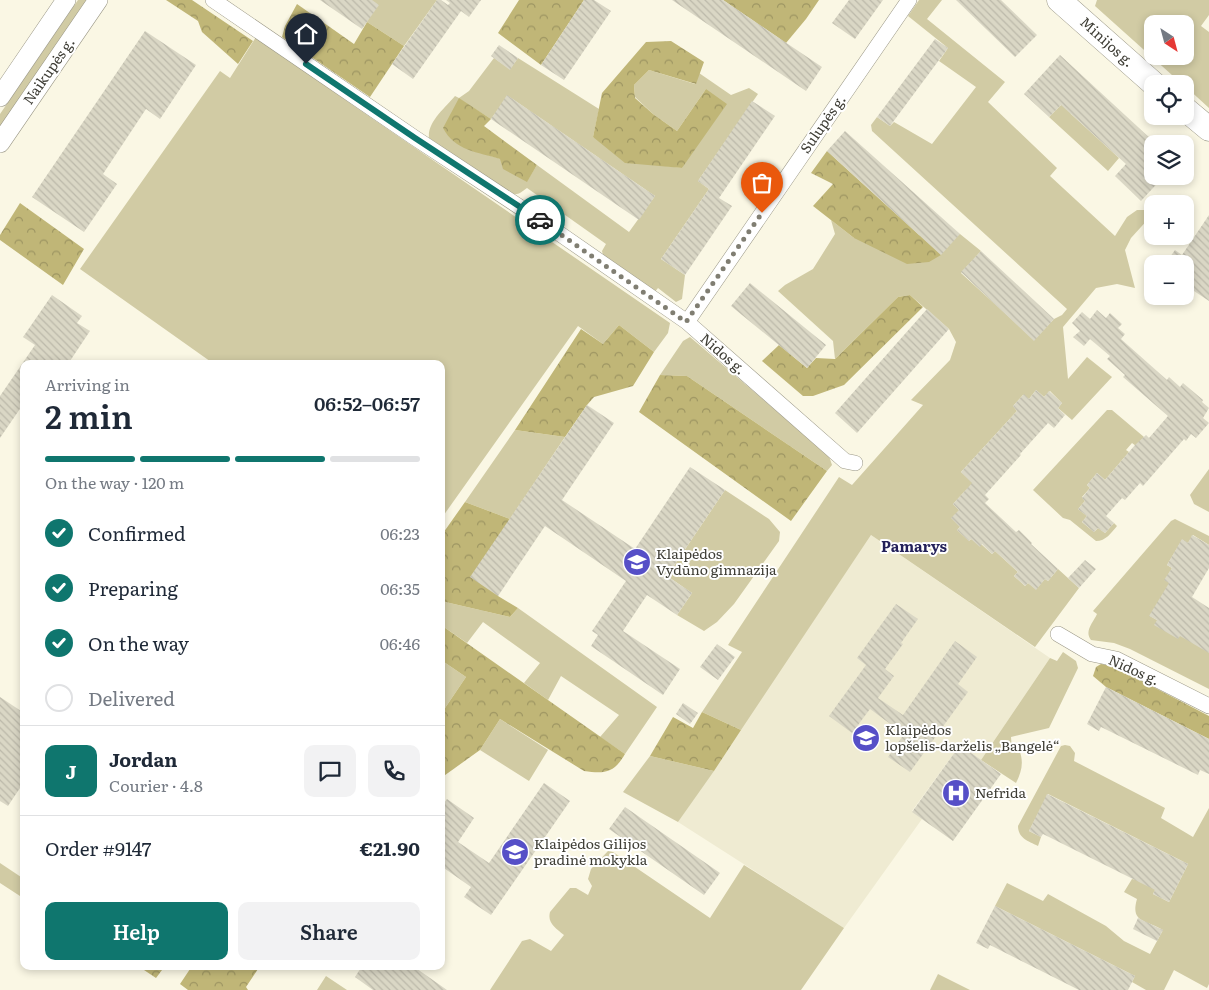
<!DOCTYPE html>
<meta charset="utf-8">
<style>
:root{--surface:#fff;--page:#f2f2f3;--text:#1f2937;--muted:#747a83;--line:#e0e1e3;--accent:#0f766e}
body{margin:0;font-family:Literata,serif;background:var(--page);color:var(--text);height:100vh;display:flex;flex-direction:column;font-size:19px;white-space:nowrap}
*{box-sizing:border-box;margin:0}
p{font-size:16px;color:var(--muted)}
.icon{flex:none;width:28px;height:28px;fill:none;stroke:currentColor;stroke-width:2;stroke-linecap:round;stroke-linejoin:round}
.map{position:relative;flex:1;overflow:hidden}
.panel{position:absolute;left:20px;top:360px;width:425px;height:610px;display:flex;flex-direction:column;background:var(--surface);border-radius:10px;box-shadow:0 2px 8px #0003}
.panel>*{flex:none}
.needle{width:32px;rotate:144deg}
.buttons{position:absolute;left:1144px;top:15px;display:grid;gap:10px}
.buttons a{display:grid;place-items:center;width:50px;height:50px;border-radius:10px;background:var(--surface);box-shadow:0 2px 8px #0003;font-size:25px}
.pin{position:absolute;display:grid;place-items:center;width:42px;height:42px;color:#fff;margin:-51px -21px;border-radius:50% 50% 50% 0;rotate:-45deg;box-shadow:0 0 5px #0007}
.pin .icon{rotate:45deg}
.courier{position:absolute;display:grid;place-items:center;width:50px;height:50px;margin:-25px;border:4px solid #0f766e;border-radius:50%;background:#fff;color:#222;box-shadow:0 1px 6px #0007}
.overview em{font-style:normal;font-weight:600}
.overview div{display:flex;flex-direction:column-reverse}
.overview{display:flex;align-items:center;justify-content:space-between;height:85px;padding:0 25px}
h1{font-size:32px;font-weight:600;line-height:38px}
.bar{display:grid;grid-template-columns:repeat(4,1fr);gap:8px 5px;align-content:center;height:60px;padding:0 25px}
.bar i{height:6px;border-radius:4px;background:var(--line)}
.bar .selected{background:var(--accent)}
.bar p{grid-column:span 4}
.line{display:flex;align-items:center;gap:12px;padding:0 25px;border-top:1px solid var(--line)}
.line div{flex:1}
.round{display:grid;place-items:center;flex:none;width:52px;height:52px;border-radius:10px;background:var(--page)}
ol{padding:0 25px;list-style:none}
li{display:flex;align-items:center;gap:15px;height:55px}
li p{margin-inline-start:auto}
li .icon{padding:5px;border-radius:50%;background:var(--accent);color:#fff;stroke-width:4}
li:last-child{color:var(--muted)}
li i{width:28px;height:28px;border:2px solid var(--line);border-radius:50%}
.primary-button{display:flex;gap:10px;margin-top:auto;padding:10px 25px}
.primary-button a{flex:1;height:58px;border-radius:10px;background:var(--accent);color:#fff;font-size:20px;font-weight:600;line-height:58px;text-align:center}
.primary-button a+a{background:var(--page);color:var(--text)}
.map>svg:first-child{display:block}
.built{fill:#efebd2}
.green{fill:#d1cba4;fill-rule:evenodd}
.forest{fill:url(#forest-crowns)}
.building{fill:url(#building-back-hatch)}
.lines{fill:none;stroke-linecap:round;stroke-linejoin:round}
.minor-casing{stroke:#9a9786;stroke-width:16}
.tertiary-casing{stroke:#9a9786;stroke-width:20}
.primary-casing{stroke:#9a9786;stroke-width:25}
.minor{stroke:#fff;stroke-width:15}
.tertiary{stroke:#fff;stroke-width:19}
.primary{stroke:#fff;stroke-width:24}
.done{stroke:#807e72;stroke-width:5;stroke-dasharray:0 9}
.route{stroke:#0f766e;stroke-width:6}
.labels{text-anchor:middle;stroke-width:4;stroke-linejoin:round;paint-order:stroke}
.street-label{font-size:14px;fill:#3e3d35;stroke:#fff}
.poi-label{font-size:14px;fill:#3e3d35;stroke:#fff;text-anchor:start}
.neighbourhood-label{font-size:15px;font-weight:bold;fill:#232059;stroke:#fff}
</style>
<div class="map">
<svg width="1209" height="990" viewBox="0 0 1209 990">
<defs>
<pattern id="forest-crowns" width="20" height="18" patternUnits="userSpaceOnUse" patternTransform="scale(1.25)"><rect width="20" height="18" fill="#c0b677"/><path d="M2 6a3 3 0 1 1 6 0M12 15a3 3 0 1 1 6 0" fill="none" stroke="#9d9562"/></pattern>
<pattern id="building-back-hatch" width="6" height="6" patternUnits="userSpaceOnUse" patternTransform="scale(1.25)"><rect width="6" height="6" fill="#dad7c5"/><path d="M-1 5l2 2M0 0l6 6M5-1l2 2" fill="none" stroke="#bcb9aa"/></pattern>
</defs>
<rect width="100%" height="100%" fill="#faf7e4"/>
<path class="built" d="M871 535 1050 658 981 760 960 745 912 811 922 819 844 928 678 822Z"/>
<path class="green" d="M78 0H89L0 130V114Z
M372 0H437L404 46 367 22Z
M919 0H942L927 19 1005 82 988 102 1057 168 1050 176 1115 236 1127 217 1137 210H1144L1151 216 1131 238 1125 250 1135 288 1117 284 1096 288 1063 327 1068 379 1087 357 1112 377 1072 420 1058 408 1062 403 1050 391 1044 397 1036 390 1029 399 1023 395 1013 406 1017 411 961 472 977 487 965 491 953 504 959 510 960 527 957 530 969 541 971 539 981 544 992 554 995 551 1018 572 1014 576 1025 586 1028 583 1036 589 1045 579 1048 581 1058 569 1079 588 1035 647 871 535 741 730 702 712 742 652 728 645 839 477 852 485 923 405 911 400 950 360 956 342 949 329 910 295 898 297 835 359 833 341 778 291 785 285 813 269 835 234 831 220 854 238 960 234 981 251 961 273 1034 340 1054 319 1062 315 1067 309 872 131 871 125 877 117 890 126 894 122 932 144 976 87 939 61 948 48 908 16Z
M1097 0H1209V15L1201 26 1209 32V108L1185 86V84H1182L1095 6ZM1152 24H1185V56H1152Z
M256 37 357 108 670 323 668 333 654 352 619 325 603 344 578 326 441 519V364H214L80 269 220 71 230 78Z
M494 58 510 69 518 58 599 109 593 137 658 165 682 168 706 89 677 131 653 114 635 97 634 85 649 70 695 84 699 73 731 95 749 88 758 94 698 181 709 189 661 259 685 275 682 299 676 302 658 288 654 293 603 255 602 251 606 244 527 188C520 193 518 196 509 193L429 138C427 122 446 107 455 96L459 98 469 91ZM508 96 655 196 629 232 537 165 527 181 501 159 478 152 459 99 491 119Z
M1066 100 1071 114 1119 158 1108 171 1049 117Z
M690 337 829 456 832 465 827 471 687 376 660 375 683 341Z
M1107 410H1112L1144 437 1136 446 1132 443 1126 450 1129 452 1105 480 1097 473 1087 485 1090 488 1082 497 1085 501 1078 509 1087 516 1082 522 1094 532 1098 528 1105 533 1114 523 1117 526C1111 533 1106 541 1096 541L1070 520 1063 518 1033 490Z
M515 430 565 437 510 519 465 502Z
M1209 469V512L1194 504 1190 495Z
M725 490 769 519 780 532 779 541 734 604 717 622 704 631 677 615 692 593 667 576Z
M1175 519 1209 536V545L1193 535 1188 543 1182 540 1167 565 1172 568 1165 580 1175 587 1150 616 1157 620 1184 628 1209 653V689L1130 649 1114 643 1091 640C1084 631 1093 623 1097 614L1093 611 1171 521Z
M441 601 510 617 518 608 657 707 625 754 600 737 619 715 561 676 548 700 524 683 540 663 483 622 467 643 441 625Z
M1063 652 1076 661 1078 668 1049 728 1011 737 1012 750 1019 749C1024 762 1022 771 1016 783L981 760 1050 658 1057 661Z
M441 660 466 677 441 714Z
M500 719 548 750 529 781 480 750Z
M1065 745 1070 746 1075 753 1074 761 1165 808 1161 818 1193 837 1209 808V984L1207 988 1174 970 1164 990H1146L1132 982 1135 976 995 906 1007 883 1043 901 1048 894 1106 926 1124 941 1150 954 1163 930C1146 920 1130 923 1137 899L1124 892 1132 879 1158 884 1153 894 1169 902 1188 864 1048 794 1029 831 1041 837 1038 846C1028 841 1018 838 1018 826L1061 746Z
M650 756 714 771 678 822 623 792Z
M608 851 613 852 710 918 744 865 844 928 801 990H490L522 941 530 939 551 951 564 935C556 928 547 923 550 912L570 888H576L588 895 592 886 588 879 591 869Z
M0 863 24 879V897L20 896 0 883Z
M938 974 970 990H930Z
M326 976 347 990H317Z"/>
<path class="forest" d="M166 0H192L253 41 238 64 202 32 198 21Z
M519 0H584L541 65 498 33Z
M723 0H819L806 19 786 43Z
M297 4 354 44 367 22 404 46 370 97 282 37 285 26Z
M671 41 704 62 696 84 649 70 634 85 635 98 653 114 677 131 706 89 727 104 682 168 625 163 593 137 602 93 646 42Z
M459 98 491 119 484 126 537 165 527 182 503 169 500 159C478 152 455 151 443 128Z
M827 151 941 255 929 262 907 264 854 238 813 206 833 184 811 173Z
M20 203 84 249 63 285 0 240V235Z
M910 295 923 307 844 385 813 396H803L762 361 779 345 807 368 816 358 835 359 898 297Z
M619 325 654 352 633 386 594 397 587 405 565 437 515 430 581 329 603 344Z
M660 375 687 376 827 471 791 521 639 412Z
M465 502 510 519 498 596 518 608 510 617 441 601V536Z
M441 625 625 754C614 773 605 774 584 771L500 719 480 750 441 778V714L466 677 441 660Z
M1101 664 1113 666 1209 716V739L1106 687 1093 676 1096 667Z
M702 712 741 730 714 771 650 756 673 717 693 728Z
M138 966H165L156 978Z
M192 966H260L246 987 248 990H188L180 984Z"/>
<path class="building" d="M320 0H372L379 5 362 29Z
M437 0H441L448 5 450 3 446 0H481L469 17 461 11 413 79 392 64Z
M584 0H594L611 11 564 80 541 65Z
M672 0H723L822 67 806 91Z
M849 0H883L855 39 832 23Z
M956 0H1001L1037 35 1015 57Z
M145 31 196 65 160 119 146 109 103 174 117 184 84 232 32 197Z
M935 39 948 48 890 126 877 117Z
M499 45 518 58 510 70 491 56Z
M1060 55 1152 140V176H1164L1141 201 1115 176 1126 164 1061 105 1049 117 1024 94Z
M507 95 655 196 639 220 491 119Z
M752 101 775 116 719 198 732 206 685 275 661 259 709 189 698 181Z
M845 131 960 234 941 255 827 151Z
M1209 215V301L1185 285V264H1165L1175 250 1182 255Z
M981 251 1054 319 1034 341 961 272Z
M750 283 826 345 807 368 731 306Z
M52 295 82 316 77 323 90 331 68 364H24V403L0 438V396L35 345 23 337Z
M927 309 949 329 857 433 835 413Z
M1097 310 1106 318 1110 313 1122 324 1118 328 1125 334 1121 339 1167 380 1169 377 1180 387 1183 383 1203 400 1202 402 1209 408 1203 418 1209 423 1196 438 1191 434 1186 441 1184 439 1143 486 1140 483 1125 500 1122 498 1106 516 1114 523 1105 533 1098 528 1094 532 1082 522 1087 516 1078 509 1085 501 1082 498 1090 488 1087 485 1097 473 1105 480 1135 445 1146 435 1149 438 1168 416 1123 377 1125 375 1107 359 1110 356 1090 339 1084 346 1073 337 1080 331 1072 323 1082 312 1090 319Z
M1036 390 1044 397 1049 391 1062 403 1058 408 1065 415 1054 428 1048 423 1020 454 1021 455 985 495 989 499 985 503 1016 532 1019 530 1032 543 1031 544 1058 569 1048 581 1045 579 1036 590 1028 583 1025 586 1014 576 1018 572 995 551 992 554 982 544 980 547 971 539 969 541 957 530 960 527 951 518 959 510 953 504 972 483 961 472 1017 411 1013 406 1024 394 1029 399Z
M587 405 614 423 562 500 635 549 690 467 725 490 667 576 692 593 677 615 647 595 623 631 680 669 663 695 591 646 598 635 592 631 626 581 545 526 498 596 470 577Z
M1192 535 1209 545V568L1192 597 1209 608V653L1180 636 1178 639 1154 625 1157 620 1149 616 1169 583 1164 580 1172 568 1167 565 1182 539 1188 543Z
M1085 560 1096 569 1079 588 1068 578Z
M896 604 918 619 901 643 903 644 885 669 894 676 878 698 903 715 955 641 977 657 958 684 968 692 910 772 888 757 904 734 870 709 852 733 829 716 866 665 857 658Z
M717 644 735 657 718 680 700 667Z
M1106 687 1209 739V774L1200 770 1198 775 1101 727 1099 731 1087 724Z
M0 697 24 713V782L8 806 0 801Z
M683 703 698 713 690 724 676 714Z
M960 745 1001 774 953 841 912 812Z
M544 783 570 801 491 915 464 897 471 887 441 866V807L447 799 474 818 458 842 489 863Z
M1047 794 1188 864 1169 902 1153 894 1155 890 1043 834 1041 837 1029 831Z
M625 807 720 873 704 895 609 829Z
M995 906 1135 976 1128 990H1079L990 945 988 949 976 943Z
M1138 918 1163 930 1157 941 1133 929Z
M362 966H413L447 990H373L355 977Z"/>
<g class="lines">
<g class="minor-casing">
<path id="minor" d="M213 0 415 138 550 227 687 322 845 461 855 463
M687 322 909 0
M1058 634 1092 654 1116 659 1209 706"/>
</g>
<g class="tertiary-casing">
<path id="tertiary" d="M0 97 66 0
M0 143 98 0"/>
</g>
<g class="primary-casing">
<path id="primary" d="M1059 0 1154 84
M1185 109 1209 129"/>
</g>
<use href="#minor" class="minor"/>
<use href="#tertiary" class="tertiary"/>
<use href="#primary" class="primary"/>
</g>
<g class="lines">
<path class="done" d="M540 220 686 322 762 213"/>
<path class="route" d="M306 64 415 138 540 220"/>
</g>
<defs>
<g id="school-disc" transform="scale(1.4375)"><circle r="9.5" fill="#564fc7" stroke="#fff"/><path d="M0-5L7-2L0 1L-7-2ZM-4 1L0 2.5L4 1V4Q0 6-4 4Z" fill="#fff"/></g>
<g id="hospital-disc" transform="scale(1.4375)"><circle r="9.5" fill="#564fc7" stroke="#fff"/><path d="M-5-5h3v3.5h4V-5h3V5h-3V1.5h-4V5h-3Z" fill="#fff"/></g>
</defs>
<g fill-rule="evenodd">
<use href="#school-disc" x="637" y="562"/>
<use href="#school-disc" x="866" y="738"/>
<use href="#hospital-disc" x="956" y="793"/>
<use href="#school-disc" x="515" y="852"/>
</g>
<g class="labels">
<g class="street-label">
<text transform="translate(1107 42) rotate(42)" y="5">Minijos g.</text>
<text transform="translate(49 71) rotate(-55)" y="5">Naikupės g.</text>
<text transform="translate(823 124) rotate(-55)" y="5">Sulupės g.</text>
<text transform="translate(723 354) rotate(41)" y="5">Nidos g.</text>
<text transform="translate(1134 670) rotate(24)" y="5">Nidos g.</text>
</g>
<g class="poi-label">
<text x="656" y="559">Klaipėdos<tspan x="656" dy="16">Vydūno gimnazija</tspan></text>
<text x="885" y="735">Klaipėdos<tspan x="885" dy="16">lopšelis-darželis „Bangelė“</tspan></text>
<text x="975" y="798">Nefrida</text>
<text x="534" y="849">Klaipėdos Gilijos<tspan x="534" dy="16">pradinė mokykla</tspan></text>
</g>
<g class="neighbourhood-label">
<text x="914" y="552">Pamarys</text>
</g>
</g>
</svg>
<div class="buttons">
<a><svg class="needle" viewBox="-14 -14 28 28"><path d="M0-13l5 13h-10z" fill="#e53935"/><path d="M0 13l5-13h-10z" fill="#747a83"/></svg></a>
<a><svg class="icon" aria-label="locate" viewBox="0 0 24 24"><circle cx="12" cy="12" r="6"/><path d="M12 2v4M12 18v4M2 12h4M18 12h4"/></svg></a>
<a><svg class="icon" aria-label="layers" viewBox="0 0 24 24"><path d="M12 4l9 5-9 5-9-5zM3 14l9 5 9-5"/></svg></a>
<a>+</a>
<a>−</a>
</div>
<div class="pin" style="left:762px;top:213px;background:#ea580c"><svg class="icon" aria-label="bag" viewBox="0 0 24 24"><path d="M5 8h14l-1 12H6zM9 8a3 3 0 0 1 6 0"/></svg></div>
<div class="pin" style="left:306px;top:64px;background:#1f2937"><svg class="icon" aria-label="home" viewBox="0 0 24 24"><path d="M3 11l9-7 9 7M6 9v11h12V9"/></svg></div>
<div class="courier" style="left:540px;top:220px"><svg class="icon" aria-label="car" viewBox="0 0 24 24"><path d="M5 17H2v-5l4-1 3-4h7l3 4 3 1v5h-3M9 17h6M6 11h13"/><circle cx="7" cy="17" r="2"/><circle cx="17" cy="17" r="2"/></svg></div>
<section class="panel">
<div class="overview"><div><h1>2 min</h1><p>Arriving in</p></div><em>06:52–06:57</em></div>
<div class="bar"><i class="selected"></i><i class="selected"></i><i class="selected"></i><i></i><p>On the way · 120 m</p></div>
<ol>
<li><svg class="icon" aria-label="check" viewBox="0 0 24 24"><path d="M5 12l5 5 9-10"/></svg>Confirmed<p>06:23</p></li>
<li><svg class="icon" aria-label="check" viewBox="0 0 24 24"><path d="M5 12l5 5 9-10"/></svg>Preparing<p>06:35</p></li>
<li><svg class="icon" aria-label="check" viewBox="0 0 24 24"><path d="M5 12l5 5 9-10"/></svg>On the way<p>06:46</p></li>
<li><i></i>Delivered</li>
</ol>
<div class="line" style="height:90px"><b class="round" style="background:var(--accent);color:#fff">J</b><div><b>Jordan</b><p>Courier · 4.8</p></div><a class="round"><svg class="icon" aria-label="chat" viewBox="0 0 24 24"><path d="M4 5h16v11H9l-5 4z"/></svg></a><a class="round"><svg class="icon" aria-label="phone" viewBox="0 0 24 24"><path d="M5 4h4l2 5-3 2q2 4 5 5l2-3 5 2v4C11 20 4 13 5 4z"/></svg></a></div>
<div class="line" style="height:65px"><div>Order #9147</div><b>€21.90</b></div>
<div class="primary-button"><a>Help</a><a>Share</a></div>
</section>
</div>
